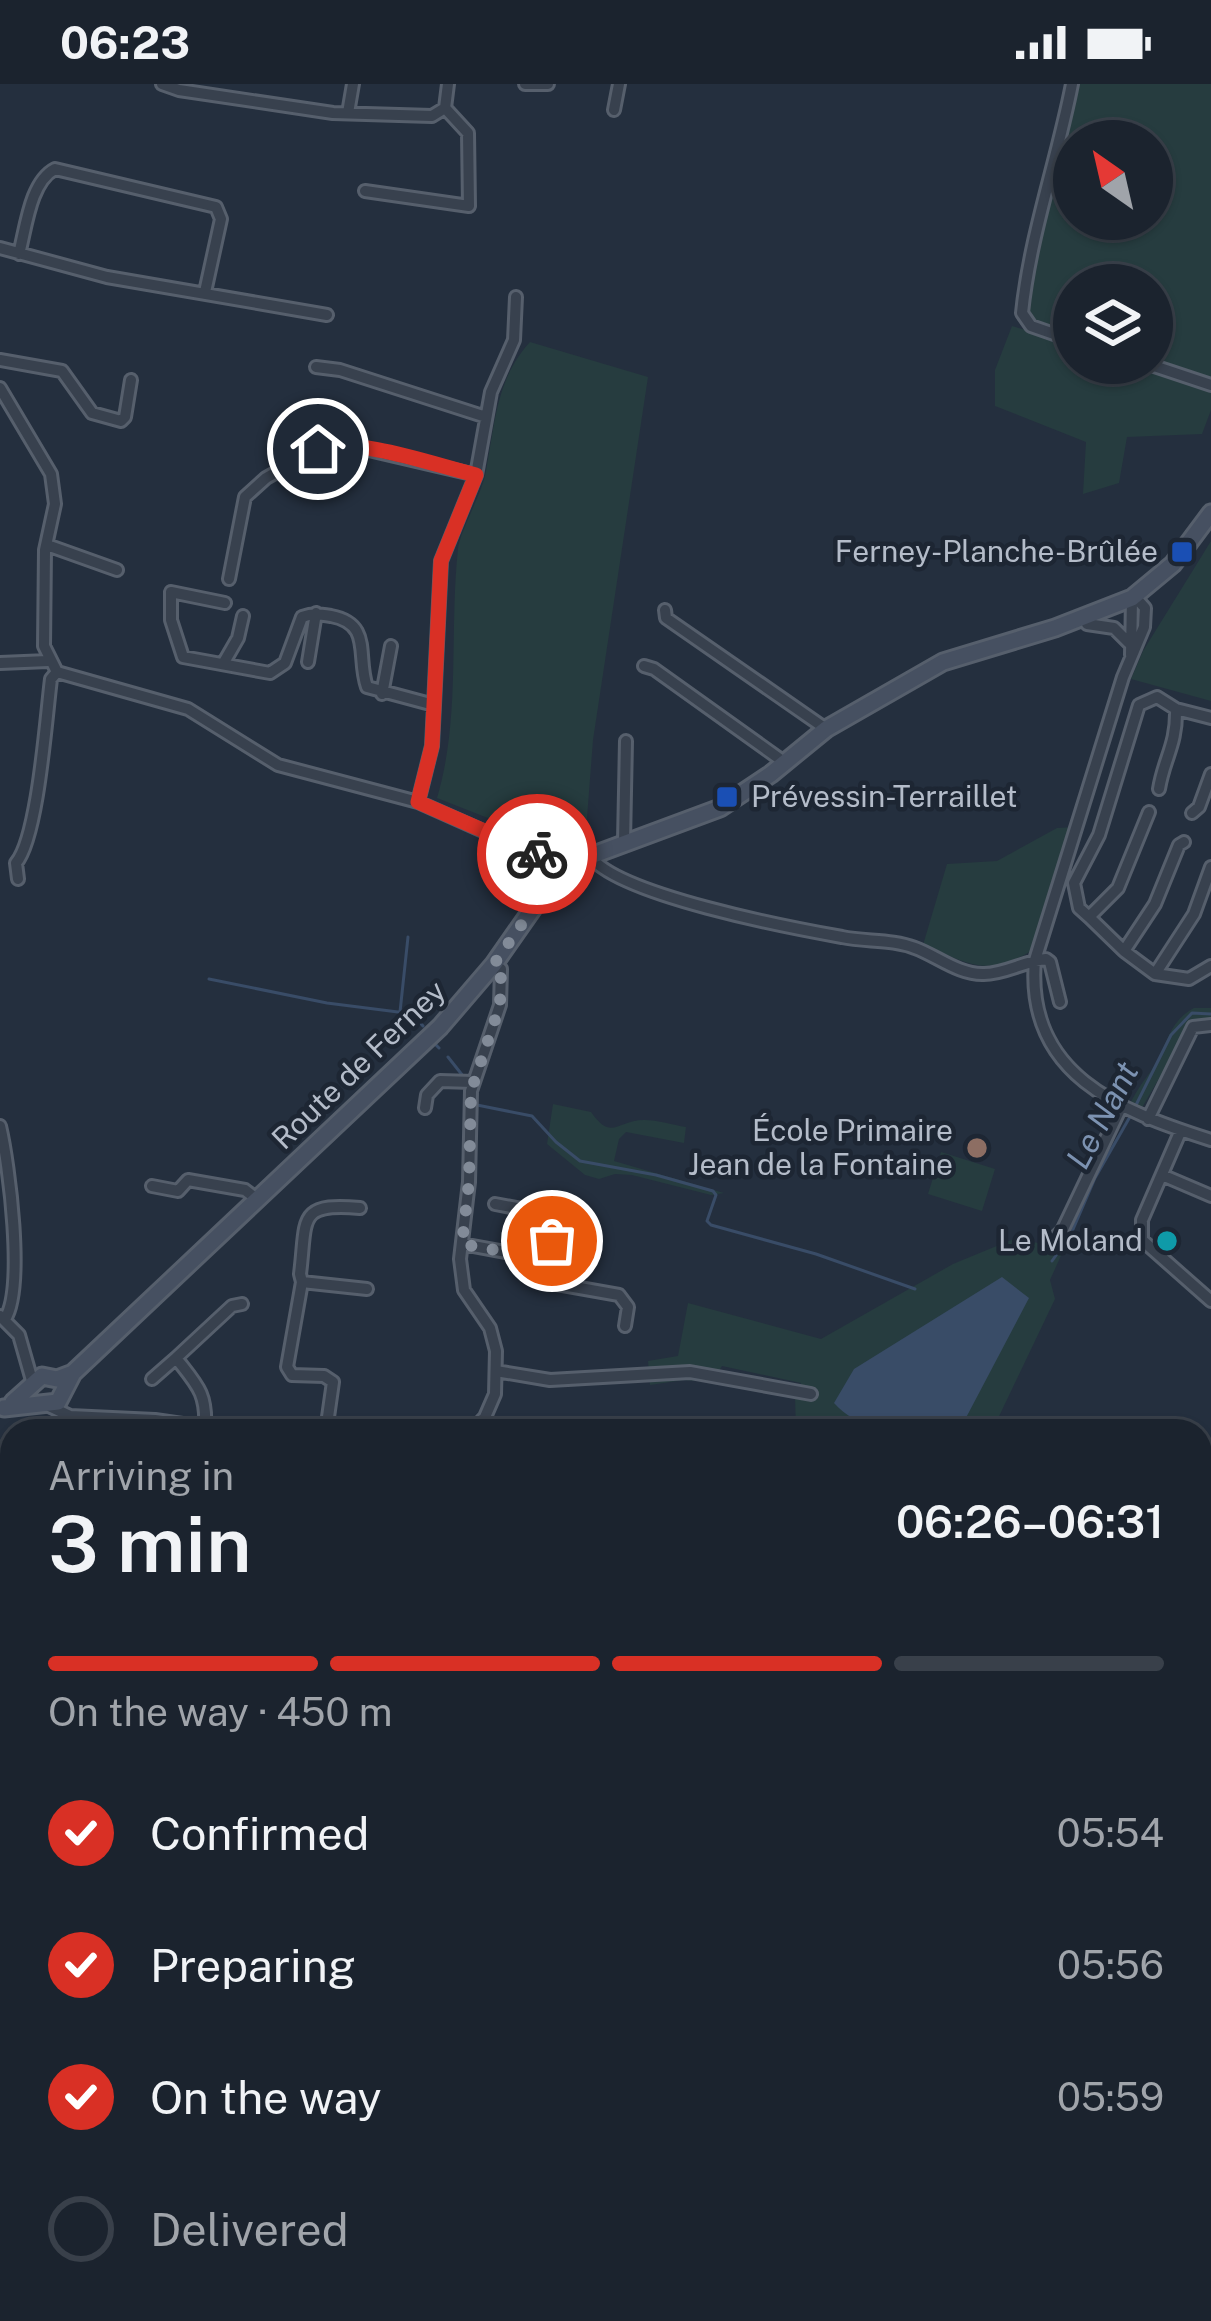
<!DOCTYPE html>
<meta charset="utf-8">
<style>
:root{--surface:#1b232e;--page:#282f3a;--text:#f1f3f6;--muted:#a0a4aa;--line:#39404a;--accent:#d93025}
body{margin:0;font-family:"Public Sans",sans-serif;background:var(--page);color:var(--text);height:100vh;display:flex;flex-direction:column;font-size:45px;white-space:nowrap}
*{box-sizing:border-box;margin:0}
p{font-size:39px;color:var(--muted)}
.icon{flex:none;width:66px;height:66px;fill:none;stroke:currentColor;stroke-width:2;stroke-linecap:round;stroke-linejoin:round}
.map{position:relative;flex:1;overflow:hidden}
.sheet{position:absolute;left:0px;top:1335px;width:1212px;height:903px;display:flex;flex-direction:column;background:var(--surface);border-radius:36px 36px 0 0;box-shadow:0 3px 9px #0004,0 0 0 3px var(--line)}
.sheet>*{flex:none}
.needle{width:78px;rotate:326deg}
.controls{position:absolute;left:1053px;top:36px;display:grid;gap:24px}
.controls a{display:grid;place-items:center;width:120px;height:120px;border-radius:50%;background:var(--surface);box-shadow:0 3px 9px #0004,0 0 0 3px var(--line);font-size:60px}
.pin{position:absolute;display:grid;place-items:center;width:102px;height:102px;color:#fff;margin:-51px;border:6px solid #fff;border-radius:50%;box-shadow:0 3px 12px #0007}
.courier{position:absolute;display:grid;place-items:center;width:120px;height:120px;margin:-60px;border:9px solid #d93025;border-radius:50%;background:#fff;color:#222;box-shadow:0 3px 15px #0007}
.summary em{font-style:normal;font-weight:600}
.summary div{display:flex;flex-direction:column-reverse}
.summary{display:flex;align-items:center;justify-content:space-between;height:204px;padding:0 48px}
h1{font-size:78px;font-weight:600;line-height:90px}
.bar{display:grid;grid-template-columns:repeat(4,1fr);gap:18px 12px;align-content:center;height:144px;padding:0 48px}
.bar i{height:15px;border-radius:9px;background:var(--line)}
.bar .current{background:var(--accent)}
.bar p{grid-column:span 4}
ol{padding:0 48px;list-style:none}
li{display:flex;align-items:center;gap:36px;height:132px}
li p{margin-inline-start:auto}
li .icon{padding:12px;border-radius:50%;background:var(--accent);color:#fff;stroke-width:4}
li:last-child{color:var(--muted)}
li i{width:66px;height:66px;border:6px solid var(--line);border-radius:50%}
.status{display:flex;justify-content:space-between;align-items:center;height:84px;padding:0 60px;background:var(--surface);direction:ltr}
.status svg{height:33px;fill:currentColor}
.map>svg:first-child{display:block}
.green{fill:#263c3f;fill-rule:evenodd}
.water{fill:#394c67}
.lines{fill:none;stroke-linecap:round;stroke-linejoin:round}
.stream{stroke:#394c67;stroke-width:3}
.street-casing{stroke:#565f6c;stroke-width:16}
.secondary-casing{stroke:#565f6c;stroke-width:21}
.primary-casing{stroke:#414a57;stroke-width:22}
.street{stroke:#38414e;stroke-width:10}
.secondary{stroke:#465061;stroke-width:15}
.primary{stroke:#56606e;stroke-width:16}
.done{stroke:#828b98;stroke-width:12;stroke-dasharray:0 21.6}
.route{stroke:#d93025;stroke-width:15}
.transit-dot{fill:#1a4fb4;stroke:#1d2633;stroke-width:4.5}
.education-dot{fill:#8d6e63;stroke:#1d2633;stroke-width:4.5}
.culture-dot{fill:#0f9aa8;stroke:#1d2633;stroke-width:4.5}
.labels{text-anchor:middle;stroke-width:9;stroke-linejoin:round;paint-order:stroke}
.poi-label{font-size:30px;fill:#b4bcc9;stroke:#1d2633;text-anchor:end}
.street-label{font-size:30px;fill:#b4bcc9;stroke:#1d2633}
.water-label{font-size:33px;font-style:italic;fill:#7c92b1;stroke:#1d2633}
</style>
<div class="status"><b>06:23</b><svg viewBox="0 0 49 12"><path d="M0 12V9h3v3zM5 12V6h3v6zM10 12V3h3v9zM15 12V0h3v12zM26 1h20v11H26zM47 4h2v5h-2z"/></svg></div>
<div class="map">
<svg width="1211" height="2237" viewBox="0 0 1211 2237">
<rect width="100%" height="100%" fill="#242f3e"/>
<path class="green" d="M1076 0H1211V296L1152 277V201H1074V252L1033 239 1025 227 1045 120 1063 67ZM1074 57H1152V135H1074Z
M1012 242 1074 260V279H1133L1211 305V326L1202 350 1127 353 1119 399 1083 410 1086 358 995 322V286Z
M530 258 648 293 593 656 585 760 564 764 437 714C461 633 449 549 458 465 460 446 481 413 486 387 495 340 496 295 530 258Z
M1211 457V617L1131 595 1143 567Z
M1076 743 1033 866C986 894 971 880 923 861L947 780 997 777 1057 744Z
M1194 924H1211V937L1188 945 1140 1027 1130 1020C1136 1007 1143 998 1151 987 1167 965 1167 938 1194 924Z
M553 1020 591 1028C612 1058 617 1036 644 1036 658 1036 673 1041 686 1043L684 1059 626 1048 619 1055 614 1077 724 1109 711 1111 632 1091 615 1090 599 1095 585 1091 547 1060Z
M941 1068 995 1085 982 1127 928 1110Z
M1016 1154 1064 1165 1050 1196 1055 1215 992 1347H796L795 1312 801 1299 722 1282 712 1298 684 1296 650 1301 648 1277 678 1272 688 1219 821 1255 953 1180Z
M1211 1808V2000L1200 1997V1810Z
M962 2226H1156L1150 2237H958Z"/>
<path class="water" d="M1002 1193 1029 1214 959 1347C914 1347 866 1354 834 1319L854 1285Z"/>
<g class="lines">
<path class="stream" d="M209 895 327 919 398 928 417 935 423 942
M400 928 408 853
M436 961 439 964
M448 973 463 992
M477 1021 532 1032 556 1058 580 1077 656 1091 713 1107 716 1111 707 1137 711 1141 816 1170 915 1205
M1135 1023 1171 951 1192 929 1211 930
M1052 1177 1071 1150 1095 1094 1131 1031
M327 2237 329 2226"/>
<g class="street-casing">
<path id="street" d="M162 0 179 6 333 29 432 32 445 24 448 0
M525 0H548
M1072 0C1057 77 1030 151 1022 229L1031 242 1074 257
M614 26 619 0
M348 29 353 0
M365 107 469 122 468 49 445 24
M0 164 107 193 327 231
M19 170C26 144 30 98 55 85L216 123 221 135 205 208
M0 276 62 287 92 329 121 337 125 333 131 296
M1145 279 1211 301
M316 283 340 286 486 333
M0 304 51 390 55 420 45 466 44 562 57 588 188 625 278 681 418 718 568 785
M47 461 117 486
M229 495 245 413 266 394 318 365 332 361 360 364 476 391
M225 519 171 508V536L183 573 270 589 285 579 302 533C313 529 319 530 331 532 373 540 356 572 367 603L434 621
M665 526 666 534 826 645
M1087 540 1114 544 1129 559
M1131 571 1132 514H1136L1145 524 1144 543 1123 593 1035 876C1025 990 1119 1027 1211 1056
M308 578 316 529
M0 579 48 577
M223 580 238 554 243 532
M644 582 654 585 784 678
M382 610 391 562
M1176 625 1211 634
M418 718 432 662 441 477 476 391 491 308 514 256 516 213
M1149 728 1118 804 1089 833 1079 824 1074 799 1099 751 1139 621 1157 613 1176 625C1177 661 1164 674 1159 705
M1192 729 1199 723 1211 690
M624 758 626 657
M590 772C617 811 791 844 842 853 866 858 892 855 915 864 937 872 959 891 984 890 1005 890 1025 877 1046 875L1050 878 1060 918
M18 795 16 779C38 753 46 634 51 595L57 588
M1089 833 1124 867 1155 820 1179 761 1184 758
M1124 867 1155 890 1194 830 1211 783
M1155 890 1189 895 1211 882
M425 1024 427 1011 440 997 473 998
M1148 1035 1193 943 1211 941
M0 1042C9 1080 25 1204 5 1235
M1181 1046 1142 1136V1156L1211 1217
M1162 1091 1211 1112
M152 1102 178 1107 188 1096 245 1106 258 1116
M495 1120 549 1130 554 1135 552 1157 533 1173
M1049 1159 1062 1147 1122 1021
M462 1160 533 1173 557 1200 619 1211 628 1223 625 1242
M302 1198 367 1205
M0 1232 19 1251 33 1300
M496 1287 550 1296 690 1288 811 1310
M152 1295 176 1274
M49 1322 70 1332 155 1336 231 1347
M480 1339 504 1347
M205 1344C207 1309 197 1301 176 1274L232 1222 242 1220
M326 1347 333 1298 324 1292 292 1291 287 1283 302 1198 300 1190C307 1136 296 1118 360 1124
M472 1347 485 1333 495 1310 496 1267 490 1244 464 1206 460 1175 469 1098 471 1007 500 921 501 885 494 880
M0 1482 12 1470
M0 1598 12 1578
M0 1893 12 1895
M0 1975H12
M1 2181 12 2113
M545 2226 556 2237
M0 2237H1
M29 2237 34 2226
M211 2237 214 2226
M437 2237 445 2226"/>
</g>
<g class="secondary-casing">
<path id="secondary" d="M13 1318 42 1292 57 1295 73 1289
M4 1324 58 1318 73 1289 440 943 494 880 550 800 580 776 720 724 771 690 826 645 943 578 1055 544 1132 514 1173 480 1211 429"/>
</g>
<g class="primary-casing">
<path id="primary" d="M1200 2151 1211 2149
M686 2237 728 2226"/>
</g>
<use href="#street" class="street"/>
<use href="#secondary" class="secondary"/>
<use href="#primary" class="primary"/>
</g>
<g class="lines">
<path class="done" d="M537 770 568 785 542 811 494 880 501 885 500 921 471 1007 469 1098 462 1160 533 1173 552 1157"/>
<path class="route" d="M318 365C359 353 434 381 476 391L441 477 432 662 418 718 537 770"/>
</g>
<g class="transit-dot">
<rect x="1170" y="456" width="24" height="24" rx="6"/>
<rect x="715" y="701" width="24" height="24" rx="6"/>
</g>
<circle class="education-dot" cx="977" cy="1064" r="12"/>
<circle class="culture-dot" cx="1167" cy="1157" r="12"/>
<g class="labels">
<g class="poi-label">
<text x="1158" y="478">Ferney-Planche-Brûlée</text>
<text x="751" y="723" text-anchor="start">Prévessin-Terraillet</text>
<text x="953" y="1057">École Primaire<tspan x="953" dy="34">Jean de la Fontaine</tspan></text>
<text x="1143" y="1167">Le Moland</text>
</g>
<g class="street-label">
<text transform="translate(359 981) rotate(-44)" y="10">Route de Ferney</text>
</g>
<g class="water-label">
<text transform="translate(1102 1031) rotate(-62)" y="12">Le Nant</text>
</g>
</g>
</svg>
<div class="controls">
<a><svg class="needle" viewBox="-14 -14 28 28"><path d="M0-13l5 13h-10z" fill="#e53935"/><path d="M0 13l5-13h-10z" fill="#a0a4aa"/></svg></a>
<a><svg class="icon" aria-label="layers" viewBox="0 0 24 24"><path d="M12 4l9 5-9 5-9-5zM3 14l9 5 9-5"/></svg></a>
</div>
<div class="pin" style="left:552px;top:1157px;background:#ea580c"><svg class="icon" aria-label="bag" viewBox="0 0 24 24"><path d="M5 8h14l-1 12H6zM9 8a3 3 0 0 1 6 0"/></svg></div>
<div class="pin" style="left:318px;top:365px;background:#1f2937"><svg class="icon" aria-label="home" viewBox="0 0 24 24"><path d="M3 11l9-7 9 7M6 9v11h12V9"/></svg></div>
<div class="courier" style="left:537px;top:770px"><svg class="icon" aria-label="bike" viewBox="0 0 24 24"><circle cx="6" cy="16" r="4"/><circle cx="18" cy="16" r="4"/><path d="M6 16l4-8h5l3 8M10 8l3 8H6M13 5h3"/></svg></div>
<section class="sheet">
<div class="summary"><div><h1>3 min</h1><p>Arriving in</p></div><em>06:26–06:31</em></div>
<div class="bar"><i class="current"></i><i class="current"></i><i class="current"></i><i></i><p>On the way · 450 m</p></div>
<ol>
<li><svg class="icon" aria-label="check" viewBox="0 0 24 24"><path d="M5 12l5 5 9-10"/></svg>Confirmed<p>05:54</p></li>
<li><svg class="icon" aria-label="check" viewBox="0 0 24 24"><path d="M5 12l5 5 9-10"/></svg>Preparing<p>05:56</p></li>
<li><svg class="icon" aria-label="check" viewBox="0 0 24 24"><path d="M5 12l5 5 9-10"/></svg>On the way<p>05:59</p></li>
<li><i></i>Delivered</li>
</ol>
</section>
</div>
